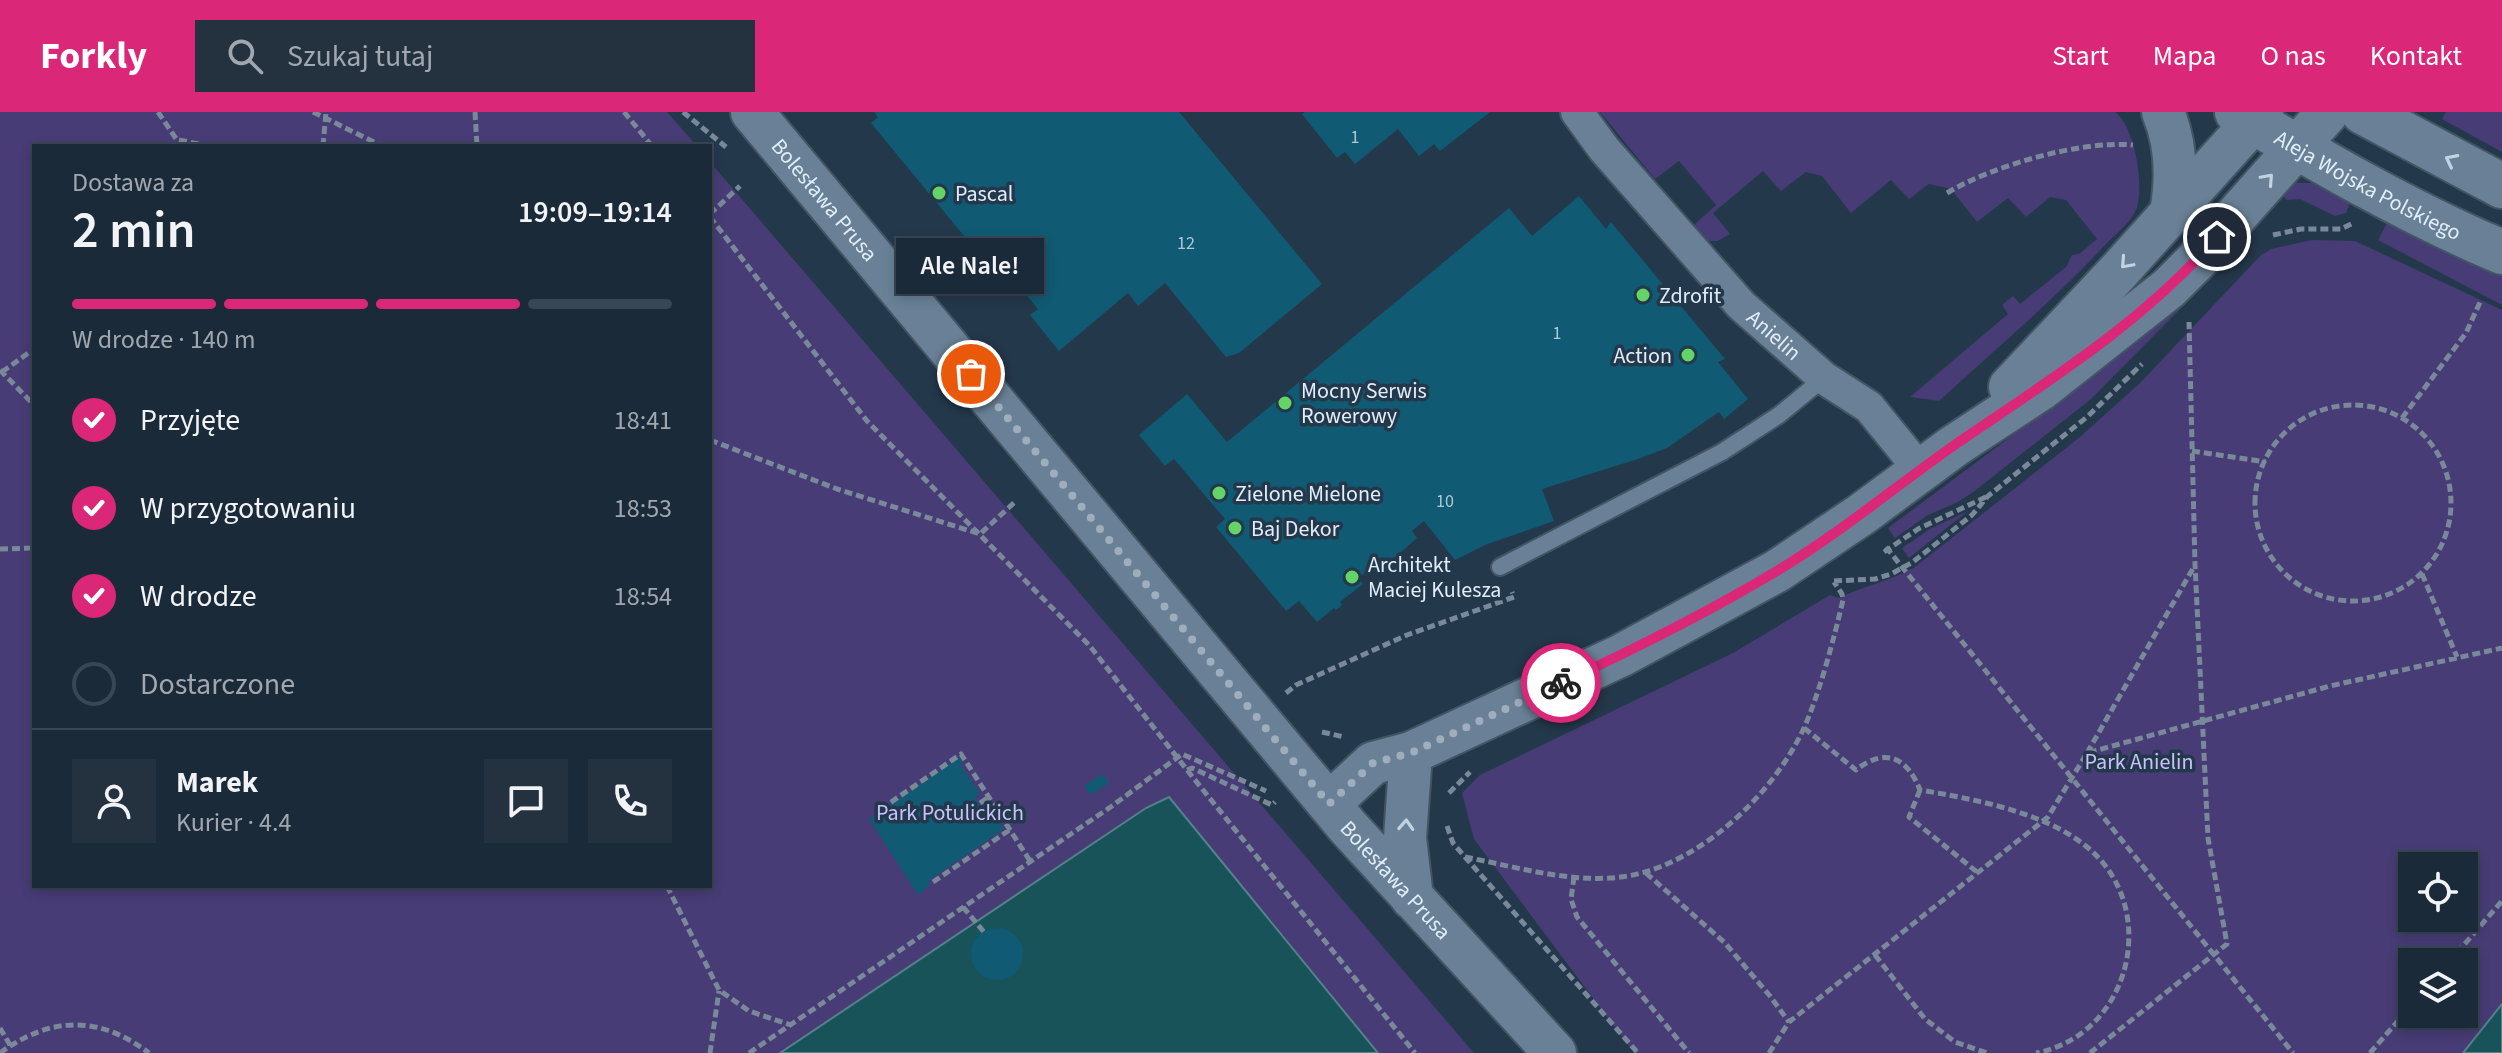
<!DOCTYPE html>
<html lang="pl">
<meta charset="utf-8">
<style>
:root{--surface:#1b2a38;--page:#243240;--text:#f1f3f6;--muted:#a0a7ae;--line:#394653;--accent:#db2777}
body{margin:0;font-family:"Source Sans 3",sans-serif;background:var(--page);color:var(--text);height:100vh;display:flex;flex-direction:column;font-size:30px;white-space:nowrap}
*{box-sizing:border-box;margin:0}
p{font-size:26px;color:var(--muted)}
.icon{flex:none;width:44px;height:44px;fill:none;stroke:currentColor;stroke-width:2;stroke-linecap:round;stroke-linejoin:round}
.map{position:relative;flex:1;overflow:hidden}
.side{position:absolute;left:32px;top:32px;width:680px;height:744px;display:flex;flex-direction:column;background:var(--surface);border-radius:0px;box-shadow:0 4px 12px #0003,0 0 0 2px var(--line)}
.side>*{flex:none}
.controls{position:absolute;left:2398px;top:740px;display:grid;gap:16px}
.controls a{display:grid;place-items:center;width:80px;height:80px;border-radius:0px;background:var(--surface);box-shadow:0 4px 12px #0003,0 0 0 2px var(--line);font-size:40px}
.pin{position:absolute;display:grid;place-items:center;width:68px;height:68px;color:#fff;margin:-34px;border:4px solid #fff;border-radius:50%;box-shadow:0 2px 8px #0007}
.courier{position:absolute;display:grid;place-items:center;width:80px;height:80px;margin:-40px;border:6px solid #db2777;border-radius:50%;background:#fff;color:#222;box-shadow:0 2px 10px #0007}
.bubble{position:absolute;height:56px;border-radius:0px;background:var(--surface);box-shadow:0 4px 12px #0003,0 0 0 2px var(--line);font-size:26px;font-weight:600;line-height:56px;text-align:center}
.summary em{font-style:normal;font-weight:600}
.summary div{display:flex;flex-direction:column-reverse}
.summary{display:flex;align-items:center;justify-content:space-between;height:136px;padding:0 40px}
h1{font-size:52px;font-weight:600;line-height:60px}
.bar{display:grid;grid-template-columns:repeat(4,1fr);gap:12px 8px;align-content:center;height:96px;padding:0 40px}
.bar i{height:10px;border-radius:6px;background:var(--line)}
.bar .selected{background:var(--accent)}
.bar p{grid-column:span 4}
.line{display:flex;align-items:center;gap:20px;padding:0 40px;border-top:2px solid var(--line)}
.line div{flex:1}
.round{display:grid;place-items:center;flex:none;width:84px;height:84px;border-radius:0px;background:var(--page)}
ol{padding:0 40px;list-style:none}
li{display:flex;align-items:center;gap:24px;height:88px}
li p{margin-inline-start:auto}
li .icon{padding:8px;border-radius:50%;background:var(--accent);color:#fff;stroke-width:4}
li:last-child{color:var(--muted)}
li i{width:44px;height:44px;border:4px solid var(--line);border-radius:50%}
header{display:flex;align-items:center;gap:48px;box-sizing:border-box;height:112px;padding:0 40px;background:var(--accent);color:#fff}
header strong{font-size:38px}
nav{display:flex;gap:44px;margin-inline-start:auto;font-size:28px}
.search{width:560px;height:72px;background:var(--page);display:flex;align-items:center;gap:20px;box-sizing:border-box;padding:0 28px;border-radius:0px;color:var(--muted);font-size:30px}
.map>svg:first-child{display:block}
.green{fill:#473c75;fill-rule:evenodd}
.water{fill:#19535a;stroke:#55818a;stroke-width:2}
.building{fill:#115a73}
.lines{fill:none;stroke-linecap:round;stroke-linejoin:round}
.service-casing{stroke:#435565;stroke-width:20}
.minor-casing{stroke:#435565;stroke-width:36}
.tertiary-casing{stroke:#435565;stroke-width:46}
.secondary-casing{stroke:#435565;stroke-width:48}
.path{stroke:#79899a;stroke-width:5;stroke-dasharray:8 4;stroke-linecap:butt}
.service{stroke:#698096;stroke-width:16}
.minor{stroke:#698096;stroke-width:32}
.tertiary{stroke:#698096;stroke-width:42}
.secondary{stroke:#698096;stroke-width:44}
.oneway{stroke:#c3d2e1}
.done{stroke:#9faebd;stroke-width:8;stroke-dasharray:0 14.4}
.route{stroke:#db2777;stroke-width:10}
.poi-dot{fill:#64d468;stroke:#24384b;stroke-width:3}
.labels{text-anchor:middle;stroke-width:7;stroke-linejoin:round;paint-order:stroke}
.number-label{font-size:18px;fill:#adc8d8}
.street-label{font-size:22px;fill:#e1edfa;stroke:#24384b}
.poi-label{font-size:22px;fill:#e1edfa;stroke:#24384b;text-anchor:start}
.park-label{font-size:22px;fill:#c8c2f9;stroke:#24384b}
</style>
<header>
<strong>Forkly</strong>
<div class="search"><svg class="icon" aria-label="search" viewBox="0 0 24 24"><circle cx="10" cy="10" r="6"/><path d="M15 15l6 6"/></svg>Szukaj tutaj</div>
<nav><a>Start</a><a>Mapa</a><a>O nas</a><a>Kontakt</a></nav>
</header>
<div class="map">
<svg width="2502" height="941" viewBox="0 0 2502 941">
<rect width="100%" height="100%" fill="#24384b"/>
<path class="green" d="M0 0H667L697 34H34V774H710V50L1474 941H0Z
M1600 0H2115C2135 14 2145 76 2136 98 2131 110 2117 121 2108 130 2055 187 1996 237 1939 289L1910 285 2008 202 2002 193 2013 184 2020 192 2066 155 2072 143 2079 142 2097 127 2066 88 2050 85 2026 105 2008 86 1977 110 1951 77 1929 72 1909 87 1891 68 1851 101 1822 64 1806 60 1781 79 1763 59 1713 101 1730 122 1718 129H1708L1694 113 1716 93 1679 49 1655 67Z
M2446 0H2502V40L2442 7Z
M2293 71H2314L2351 89 2346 101 2335 104 2300 87 2287 88 2278 79Z
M2266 101 2265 105 2201 176 2091 287 1976 378 1958 390 1928 403 1895 426 1888 416 2005 329 2065 280Z
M2387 111 2502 163V193L2378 128Z
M2312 128 2355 129 2502 198V892L2463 941H1634L1474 727 1462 681 1480 663 1733 541 1830 483 1839 486C1864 474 1890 469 1915 455L2080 325 2140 271 2261 143 2271 137ZM2412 754H2464V806H2412ZM2412 850H2464V902H2412Z
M1968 399 1909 446 1902 436 1930 417Z"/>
<path class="water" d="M1169 685 1378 941H780L1146 696Z
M2502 892V941H2463Z"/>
<path class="building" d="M874 0H1179L1322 172 1239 241 1226 245 1165 171 1138 194 1128 181 1059 239 1030 203 1038 197 1015 169 1006 175 871 11 878 5Z
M1305 0H1490L1440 39 1434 32 1419 44 1398 17 1355 52 1345 40 1337 46 1302 2Z
M1579 84 1606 117 1611 110 1725 247 1718 250 1748 287 1724 307 1719 300 1667 336 1638 347 1542 377 1554 409 1485 433 1455 448 1424 409 1412 419 1417 426 1383 456 1378 450 1358 466 1363 472 1340 490 1342 493 1336 498 1334 496 1317 510 1299 489 1286 499 1216 415 1225 407 1174 347 1165 354 1139 323 1187 282 1227 330 1509 96 1532 124Z
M960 645 963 650 960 652 980 682 975 686 984 699 989 696 1004 717 928 769 931 773 918 783 869 707Z
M1102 662 1109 671 1091 683 1084 674Z
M971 842a26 26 0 1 1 52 0a26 26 0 1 1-52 0Z"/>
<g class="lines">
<g class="service-casing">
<path id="service" d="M1500 455 1722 340 1779 303 1824 266"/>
</g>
<g class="minor-casing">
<g id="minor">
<path id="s1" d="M1577 0 1604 37 1741 193 1824 266 1869 295 1921 359"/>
</g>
</g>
<g class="tertiary-casing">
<g id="tertiary">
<path id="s2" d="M752 0 1348 715 1555 941"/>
<path d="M2163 0C2177 33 2177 67 2171 101"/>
<path d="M2010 275 2119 159 2262 0"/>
<path d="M1411 641 1405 726 1412 786"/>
<path d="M1329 692 1373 651 1411 641 1620 544 1777 459 1862 402 1954 334 2041 277 2169 176 2197 148 2328 0"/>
</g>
</g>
<g class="secondary-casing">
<g id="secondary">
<path id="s3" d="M2237 0C2324 51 2409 101 2502 140"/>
<path d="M2363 0 2502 74"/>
</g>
</g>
<path class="path" d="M158 0 181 34
M313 0 382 34
M475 0 477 34
M624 0 652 34
M683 0 726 35
M179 28 209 34
M323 34 326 0
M1947 81C1992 54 2081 28 2133 33
M710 102 740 74
M710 105 867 309 1089 533 1187 658 1415 941
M2273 123 2301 117H2341L2353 111
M0 258 34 293
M2 260 34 237
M2255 391a98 98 0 1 1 196 0a98 98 0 1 1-196 0Z
M2402 306 2466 221 2481 188
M710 328 837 377 980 422 1016 389
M2192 339 2266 350
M1886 435 2293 941
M0 437 34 436
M1884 440 1918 417 1988 384
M2422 462 2457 545
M1834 469 1875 467 1891 462 1913 450 1972 403 1988 384 2087 305 2142 252
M1286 581 1296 573 1407 523 1514 485 1512 480
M1804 616 1856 658C1885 635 1907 645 1920 678 1973 687 2045 700 2087 735 2162 796 2131 923 2036 941
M1322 620 1344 625
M2087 641 2195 453
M1187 658 1192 656 1272 693 1275 690
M1920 678 1909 705 1977 760
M1449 681 1470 660
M980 691 989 685
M881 697 961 642 1030 749
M1447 714 1453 731 1465 745 1638 941
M1465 745C1512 754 1562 769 1610 766 1690 762 1771 687 1804 616 1820 580 1834 526 1843 488L1842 482 1834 470
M1646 761 1725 831 1770 884 1789 910
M1574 765 1571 787 1577 805 1689 941
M933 770 1011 717
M667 774 719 878 749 899 791 913
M963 795 984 820
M1875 843 1925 907 1955 930 1987 941
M2449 850 2502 789
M0 916 10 933
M0 941C51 904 99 903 149 941
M710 941 719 879
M749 941 1112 694 1182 642 1266 679
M1769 941 1789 910 2048 705 2087 641 2330 574 2502 536
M2090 941 2227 832 2208 726 2195 452 2189 210
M2370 941 2412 893"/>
<use href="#service" class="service"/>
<use href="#minor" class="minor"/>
<use href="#tertiary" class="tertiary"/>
<use href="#secondary" class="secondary"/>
</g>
<defs><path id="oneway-chevron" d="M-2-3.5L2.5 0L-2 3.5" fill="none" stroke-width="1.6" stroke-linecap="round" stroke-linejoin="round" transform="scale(2)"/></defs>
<g class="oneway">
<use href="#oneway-chevron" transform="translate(2451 48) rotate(-153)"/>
<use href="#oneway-chevron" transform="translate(2268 67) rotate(-48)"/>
<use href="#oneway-chevron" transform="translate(2126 151) rotate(132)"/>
<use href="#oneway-chevron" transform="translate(1406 713) rotate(-87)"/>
</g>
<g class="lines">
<path class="done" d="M971 262 1329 692 1373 651 1411 641 1561 571"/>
<path class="route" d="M1561 571C1635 537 1708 500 1777 459 1840 421 1896 374 1956 332 2048 269 2144 210 2217 125"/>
</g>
<g class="poi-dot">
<circle cx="939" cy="81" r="8"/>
<circle cx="1643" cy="183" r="8"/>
<circle cx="1688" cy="243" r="8"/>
<circle cx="1285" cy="291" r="8"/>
<circle cx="1219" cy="381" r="8"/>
<circle cx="1235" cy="416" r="8"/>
<circle cx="1352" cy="465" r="8"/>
</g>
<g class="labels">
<g class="number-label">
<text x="1355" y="31">1</text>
<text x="1186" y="137">12</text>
<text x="1557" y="227">1</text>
<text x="1445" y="395">10</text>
</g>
<g class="street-label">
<text dy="8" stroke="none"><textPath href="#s3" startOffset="150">Aleja Wojska Polskiego</textPath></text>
<text dy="8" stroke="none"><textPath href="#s2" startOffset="114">Bolesława Prusa</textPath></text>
<text dy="8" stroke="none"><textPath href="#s1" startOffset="298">Anielin</textPath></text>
<text dy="8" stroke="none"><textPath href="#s2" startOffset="1002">Bolesława Prusa</textPath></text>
</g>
<g class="poi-label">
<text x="955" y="89">Pascal</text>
<text x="1659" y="191">Zdrofit</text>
<text x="1672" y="251" text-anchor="end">Action</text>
<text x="1301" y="286">Mocny Serwis<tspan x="1301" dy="25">Rowerowy</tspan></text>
<text x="1235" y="389">Zielone Mielone</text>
<text x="1251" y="424">Baj Dekor</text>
<text x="1368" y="460">Architekt<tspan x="1368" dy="25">Maciej Kulesza</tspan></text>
</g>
<g class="park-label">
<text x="2139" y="657">Park Anielin</text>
<text x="950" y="708">Park Potulickich</text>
</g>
</g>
</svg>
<div class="controls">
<a><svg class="icon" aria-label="locate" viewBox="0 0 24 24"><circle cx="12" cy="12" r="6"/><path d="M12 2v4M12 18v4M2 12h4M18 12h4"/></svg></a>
<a><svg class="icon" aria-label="layers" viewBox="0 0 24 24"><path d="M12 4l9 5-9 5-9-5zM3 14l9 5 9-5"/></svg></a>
</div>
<div class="pin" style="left:971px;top:262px;background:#ea580c"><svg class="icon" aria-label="bag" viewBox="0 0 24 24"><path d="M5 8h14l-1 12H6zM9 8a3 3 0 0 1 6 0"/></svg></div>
<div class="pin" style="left:2217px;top:125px;background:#1f2937"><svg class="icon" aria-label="home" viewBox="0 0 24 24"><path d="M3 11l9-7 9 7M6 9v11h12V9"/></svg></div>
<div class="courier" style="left:1561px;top:571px"><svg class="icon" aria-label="bike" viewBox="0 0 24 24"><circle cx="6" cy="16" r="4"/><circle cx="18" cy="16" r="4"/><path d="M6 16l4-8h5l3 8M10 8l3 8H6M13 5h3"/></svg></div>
<div class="bubble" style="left:896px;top:126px;width:148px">Ale Nale!</div>
<section class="side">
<div class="summary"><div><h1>2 min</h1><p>Dostawa za</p></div><em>19:09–19:14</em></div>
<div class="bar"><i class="selected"></i><i class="selected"></i><i class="selected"></i><i></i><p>W drodze · 140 m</p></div>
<ol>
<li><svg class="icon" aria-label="check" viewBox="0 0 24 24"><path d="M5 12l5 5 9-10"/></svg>Przyjęte<p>18:41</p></li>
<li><svg class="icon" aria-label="check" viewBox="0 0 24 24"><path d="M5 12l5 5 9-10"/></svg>W przygotowaniu<p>18:53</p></li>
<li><svg class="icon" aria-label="check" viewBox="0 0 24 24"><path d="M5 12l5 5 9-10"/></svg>W drodze<p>18:54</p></li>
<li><i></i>Dostarczone</li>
</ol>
<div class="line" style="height:144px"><a class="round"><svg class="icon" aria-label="person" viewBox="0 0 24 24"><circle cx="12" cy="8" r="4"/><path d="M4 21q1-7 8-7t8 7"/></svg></a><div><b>Marek</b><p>Kurier · 4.4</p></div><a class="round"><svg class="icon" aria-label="chat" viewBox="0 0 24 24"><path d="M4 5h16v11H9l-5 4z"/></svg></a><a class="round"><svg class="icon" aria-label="phone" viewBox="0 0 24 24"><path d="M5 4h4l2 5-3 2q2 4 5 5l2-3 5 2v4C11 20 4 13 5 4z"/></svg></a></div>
</section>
</div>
